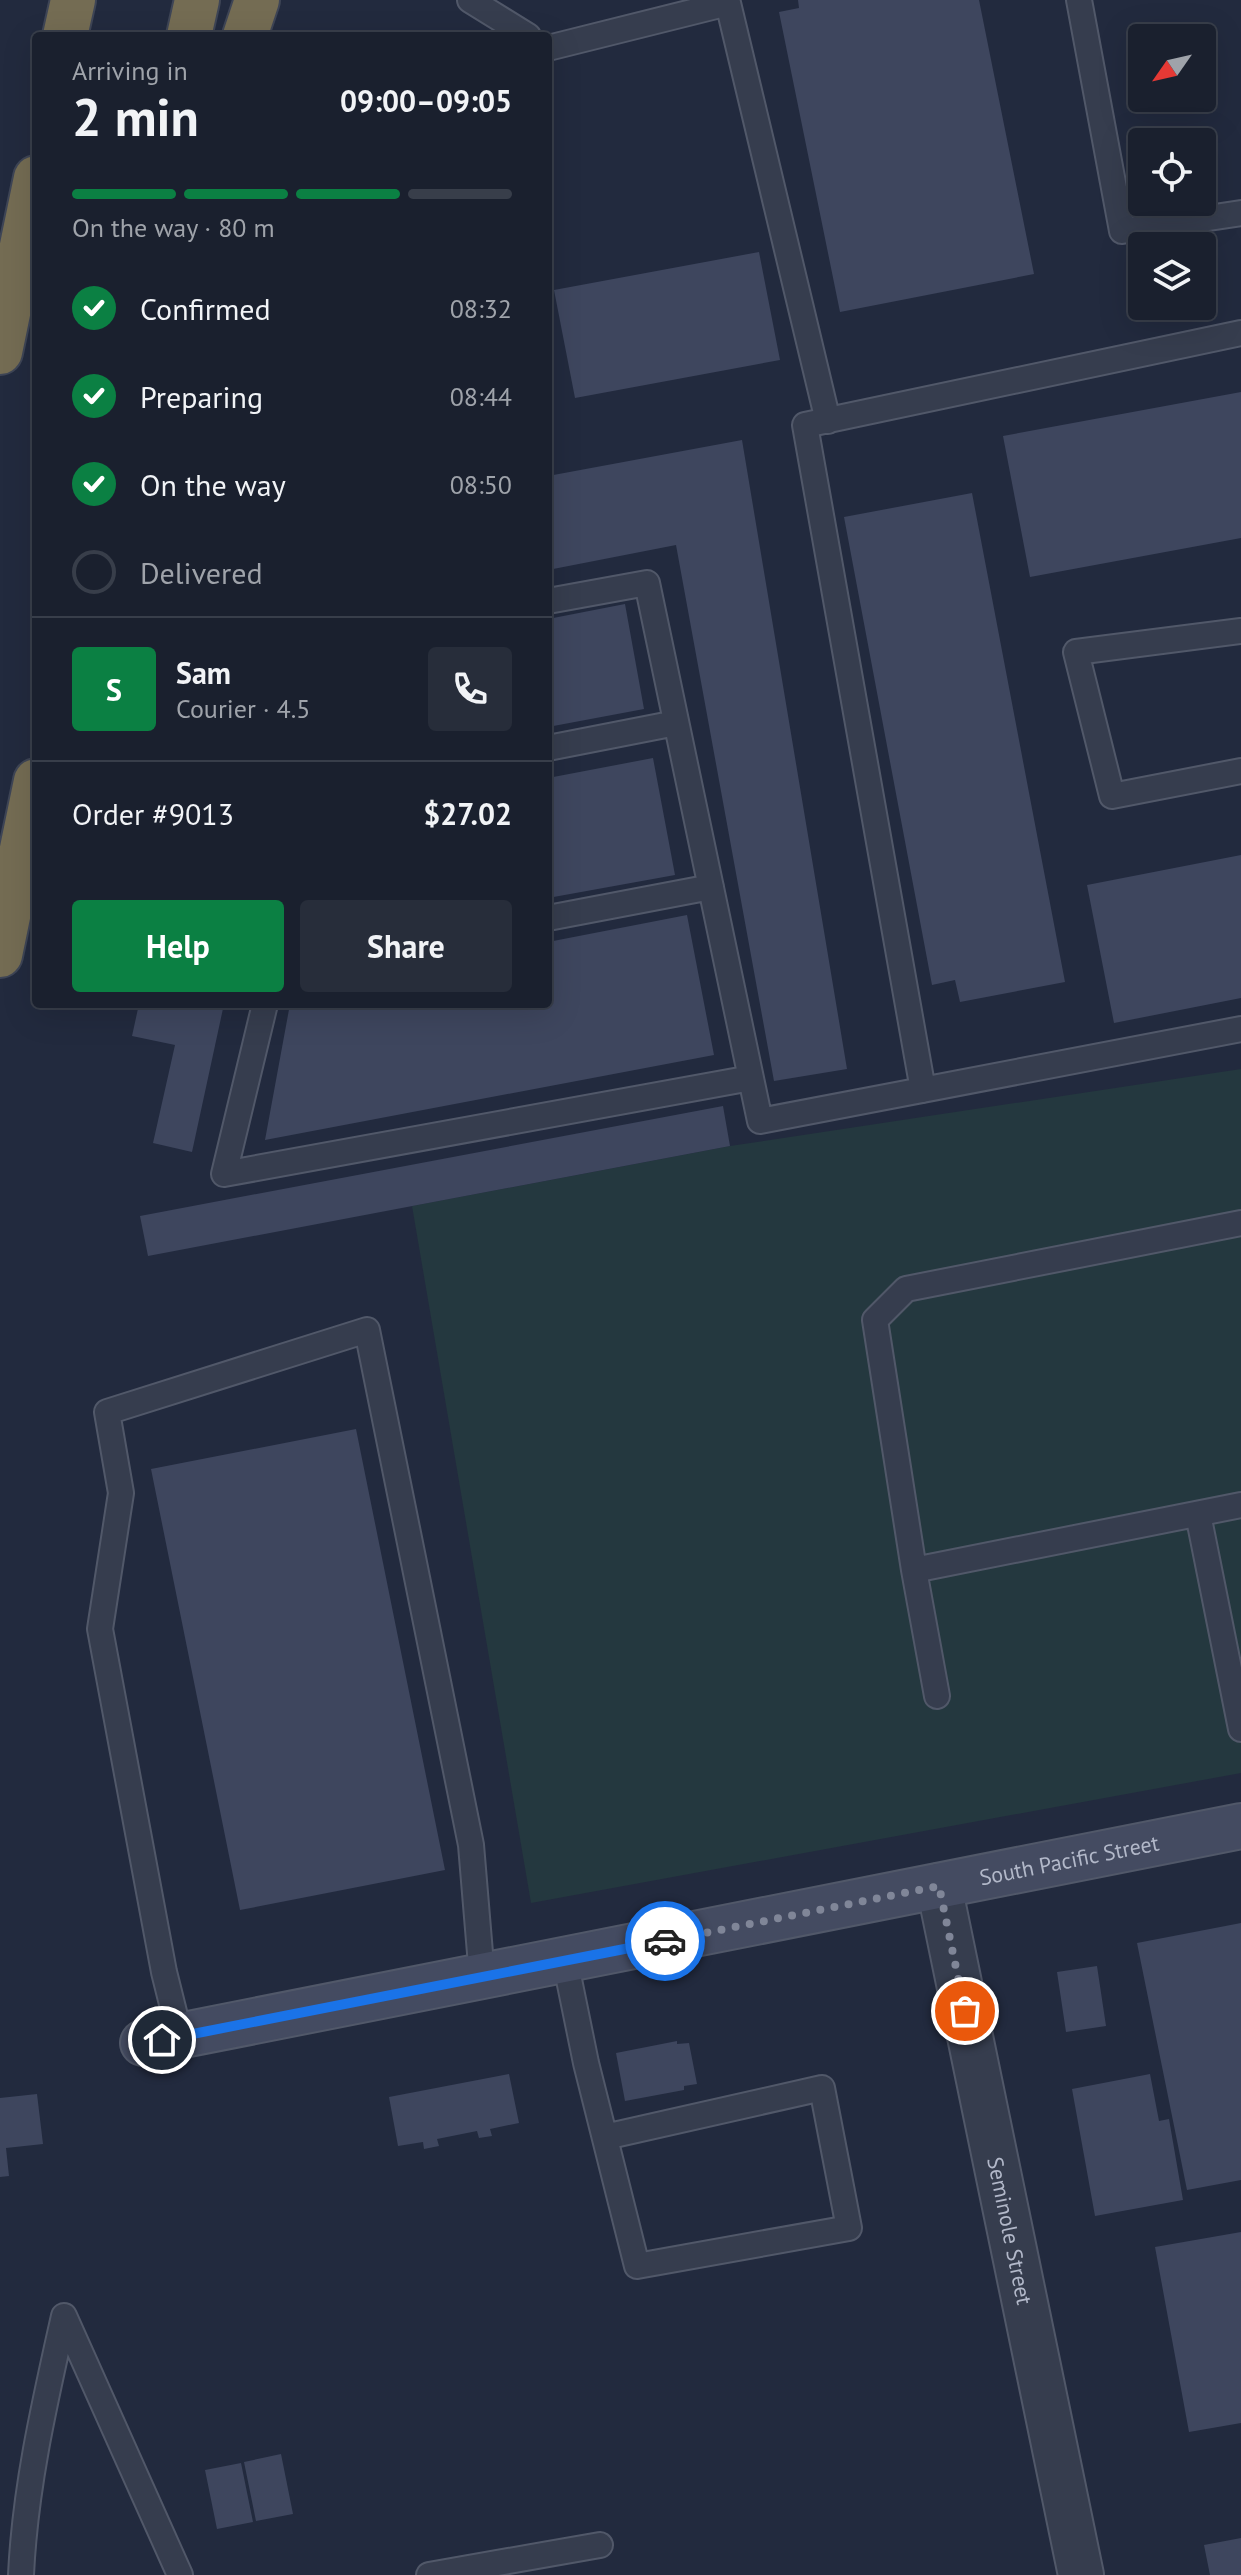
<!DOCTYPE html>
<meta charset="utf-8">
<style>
:root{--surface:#1a202e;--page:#272d3a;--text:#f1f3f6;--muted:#9fa3aa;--line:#383e4a;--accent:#0b8043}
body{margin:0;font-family:"PT Sans",sans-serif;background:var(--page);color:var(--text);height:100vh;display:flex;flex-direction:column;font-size:30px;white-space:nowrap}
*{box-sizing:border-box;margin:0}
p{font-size:26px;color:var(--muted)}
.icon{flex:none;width:44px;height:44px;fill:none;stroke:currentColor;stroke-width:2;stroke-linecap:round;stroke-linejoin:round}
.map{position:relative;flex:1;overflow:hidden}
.panel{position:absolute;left:32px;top:32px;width:520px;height:976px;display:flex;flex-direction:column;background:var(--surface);border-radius:8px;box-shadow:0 8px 32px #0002,0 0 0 2px var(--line)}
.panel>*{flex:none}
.needle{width:52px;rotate:236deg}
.buttons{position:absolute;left:1128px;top:24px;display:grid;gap:16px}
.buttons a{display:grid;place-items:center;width:88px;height:88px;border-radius:8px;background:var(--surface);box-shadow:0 8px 32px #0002,0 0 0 2px var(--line);font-size:40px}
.pin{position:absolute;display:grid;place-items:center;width:68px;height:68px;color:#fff;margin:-34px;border:4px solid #fff;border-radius:50%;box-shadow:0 2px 8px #0007}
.courier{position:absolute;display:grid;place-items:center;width:80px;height:80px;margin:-40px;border:6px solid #1a73e8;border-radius:50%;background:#fff;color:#222;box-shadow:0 2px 10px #0007}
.headline em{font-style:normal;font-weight:800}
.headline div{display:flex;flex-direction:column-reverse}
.headline{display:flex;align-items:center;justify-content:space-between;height:136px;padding:0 40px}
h1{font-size:52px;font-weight:800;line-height:60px}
.bar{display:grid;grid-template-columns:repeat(4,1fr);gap:12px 8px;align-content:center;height:96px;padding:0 40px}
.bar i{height:10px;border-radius:6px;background:var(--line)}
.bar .active{background:var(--accent)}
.bar p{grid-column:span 4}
.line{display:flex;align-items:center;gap:20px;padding:0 40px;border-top:2px solid var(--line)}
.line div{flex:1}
.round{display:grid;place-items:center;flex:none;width:84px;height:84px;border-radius:8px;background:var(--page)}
ol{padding:0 40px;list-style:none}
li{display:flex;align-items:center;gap:24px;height:88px}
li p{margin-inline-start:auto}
li .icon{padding:8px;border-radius:50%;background:var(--accent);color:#fff;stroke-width:4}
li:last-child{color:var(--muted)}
li i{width:44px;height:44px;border:4px solid var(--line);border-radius:50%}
.action{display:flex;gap:16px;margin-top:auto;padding:16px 40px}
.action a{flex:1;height:92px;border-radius:8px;background:var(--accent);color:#fff;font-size:32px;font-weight:800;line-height:92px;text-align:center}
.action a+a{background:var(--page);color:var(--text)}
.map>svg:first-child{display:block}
.green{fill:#24383f}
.building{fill:#3e465e}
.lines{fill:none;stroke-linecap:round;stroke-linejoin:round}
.lane-casing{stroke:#515869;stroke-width:28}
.street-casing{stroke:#515869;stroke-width:48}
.secondary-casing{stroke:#515869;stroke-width:48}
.highway-casing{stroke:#3e4556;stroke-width:48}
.lane{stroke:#363d4e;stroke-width:24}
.street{stroke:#363d4e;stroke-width:44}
.secondary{stroke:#444b61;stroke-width:44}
.highway{stroke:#746c53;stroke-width:44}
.done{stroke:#808698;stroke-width:8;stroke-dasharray:0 14.4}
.route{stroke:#1a73e8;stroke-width:10}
.labels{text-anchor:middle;stroke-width:7;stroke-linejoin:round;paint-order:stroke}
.street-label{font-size:22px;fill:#b2b8c9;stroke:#1b2233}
</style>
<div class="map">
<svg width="1241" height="2575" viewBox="0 0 1241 2575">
<rect width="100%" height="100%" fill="#222a3e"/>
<path class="green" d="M1241 1069V1773L531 1903 412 1206 730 1146Z"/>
<path class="building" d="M798 0H979L1034 274 840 312 779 12 799 8Z
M759 252 780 360 575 398 554 290Z
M1241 392V538L1030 577 1003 436Z
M742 440 847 1069 774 1081 676 545 548 570V476Z
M972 493 1065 982 960 1002 955 980 932 985 844 517Z
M625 604 644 709 548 727V619Z
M653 758 675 875 548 898V778Z
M1241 855V998L1114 1023 1087 885Z
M687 915 714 1055 265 1140 290 1004H548V942Z
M139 1004H224L192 1152 153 1143 175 1045 132 1036Z
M723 1106 730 1146 148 1256 140 1216Z
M356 1429 445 1870 240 1910 151 1469Z
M1241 1923V2180L1187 2190 1137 1943Z
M1097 1966 1106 2026 1066 2032 1057 1972Z
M677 2041V2044L689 2043 697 2084 684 2086V2090L625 2101 616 2053Z
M509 2074 519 2123 490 2129 492 2136 479 2138 477 2131 437 2139 439 2146 424 2149 423 2142 398 2146 389 2097Z
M1150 2074 1159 2121 1169 2119 1183 2200 1095 2216 1072 2089Z
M37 2094 43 2144 6 2148 9 2176 0 2177V2098Z
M1241 2232V2423L1189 2432 1155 2247Z
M281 2454 293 2514 256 2521 244 2462Z
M241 2463 253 2522 217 2529 205 2470Z
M1241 2538V2575H1210L1204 2545Z"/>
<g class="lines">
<g class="lane-casing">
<path id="lane" d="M470 0 528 36
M1079 0 1122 231 1241 213
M548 48 728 3 828 421
M548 601 647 583 760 1121 1241 1029
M1241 631 1076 652 1112 796 1241 771
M548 748 676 723
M548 918 711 887
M265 1004 224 1174 751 1078
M923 1090 805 425 1241 333
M1198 1514 1241 1729
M914 1570 875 1320 906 1289 1241 1223
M937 1696 914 1570 1241 1505
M565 1960 586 2063 637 2266 849 2228 822 2088 605 2137
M180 2036 164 1972 100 1629 121 1493 107 1412 367 1330 471 1845 482 1977
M21 2575C25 2487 45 2401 64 2316L180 2575
M429 2575 600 2545"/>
</g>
<g class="street-casing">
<g id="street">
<path id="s1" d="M939 1886 1081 2575"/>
</g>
</g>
<g class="secondary-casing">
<g id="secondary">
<path id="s2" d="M143 2043 1241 1826"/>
</g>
</g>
<g class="highway-casing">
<path id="highway" d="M65 36 73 0
M189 36 197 0
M245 36 257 0
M0 352 36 178
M0 955 36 781"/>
</g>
<use href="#lane" class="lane"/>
<use href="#street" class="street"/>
<use href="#secondary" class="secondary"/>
<use href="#highway" class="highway"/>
</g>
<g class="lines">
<path class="done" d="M665 1941 939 1886 965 2011"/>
<path class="route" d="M162 2040 665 1941"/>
</g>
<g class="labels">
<g class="street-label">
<text dy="8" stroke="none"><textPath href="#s2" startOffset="944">South Pacific Street</textPath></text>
<text dy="8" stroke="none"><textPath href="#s1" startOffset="352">Seminole Street</textPath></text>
</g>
</g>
</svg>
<div class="buttons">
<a><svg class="needle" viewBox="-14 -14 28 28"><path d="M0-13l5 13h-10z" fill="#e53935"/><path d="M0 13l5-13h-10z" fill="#9fa3aa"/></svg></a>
<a><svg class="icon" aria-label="locate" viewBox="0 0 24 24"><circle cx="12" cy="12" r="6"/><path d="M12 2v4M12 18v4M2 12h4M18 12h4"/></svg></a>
<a><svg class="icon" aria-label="layers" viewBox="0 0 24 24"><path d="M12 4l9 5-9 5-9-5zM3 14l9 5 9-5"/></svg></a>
</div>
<div class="pin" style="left:965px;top:2011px;background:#ea580c"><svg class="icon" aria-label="bag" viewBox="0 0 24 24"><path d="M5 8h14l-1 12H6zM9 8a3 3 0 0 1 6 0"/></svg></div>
<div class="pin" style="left:162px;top:2040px;background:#1f2937"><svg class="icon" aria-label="home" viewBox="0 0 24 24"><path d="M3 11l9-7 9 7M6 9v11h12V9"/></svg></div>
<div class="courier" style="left:665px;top:1941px"><svg class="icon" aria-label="car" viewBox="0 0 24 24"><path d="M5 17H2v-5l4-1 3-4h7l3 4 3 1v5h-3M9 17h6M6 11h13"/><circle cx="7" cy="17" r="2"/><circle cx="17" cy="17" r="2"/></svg></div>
<section class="panel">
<div class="headline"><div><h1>2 min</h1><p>Arriving in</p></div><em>09:00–09:05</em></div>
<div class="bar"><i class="active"></i><i class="active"></i><i class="active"></i><i></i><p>On the way · 80 m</p></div>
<ol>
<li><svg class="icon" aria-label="check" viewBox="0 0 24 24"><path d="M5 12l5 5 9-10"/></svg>Confirmed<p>08:32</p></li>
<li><svg class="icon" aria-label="check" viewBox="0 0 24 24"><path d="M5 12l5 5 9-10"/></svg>Preparing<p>08:44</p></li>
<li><svg class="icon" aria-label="check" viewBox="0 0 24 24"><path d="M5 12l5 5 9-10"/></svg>On the way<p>08:50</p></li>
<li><i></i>Delivered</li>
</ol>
<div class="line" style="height:144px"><b class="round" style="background:var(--accent);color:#fff">S</b><div><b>Sam</b><p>Courier · 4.5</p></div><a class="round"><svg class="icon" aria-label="phone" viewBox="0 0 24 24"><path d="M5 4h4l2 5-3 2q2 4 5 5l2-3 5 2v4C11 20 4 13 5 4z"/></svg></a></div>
<div class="line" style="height:104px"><div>Order #9013</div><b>$27.02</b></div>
<div class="action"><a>Help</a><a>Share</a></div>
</section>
</div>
